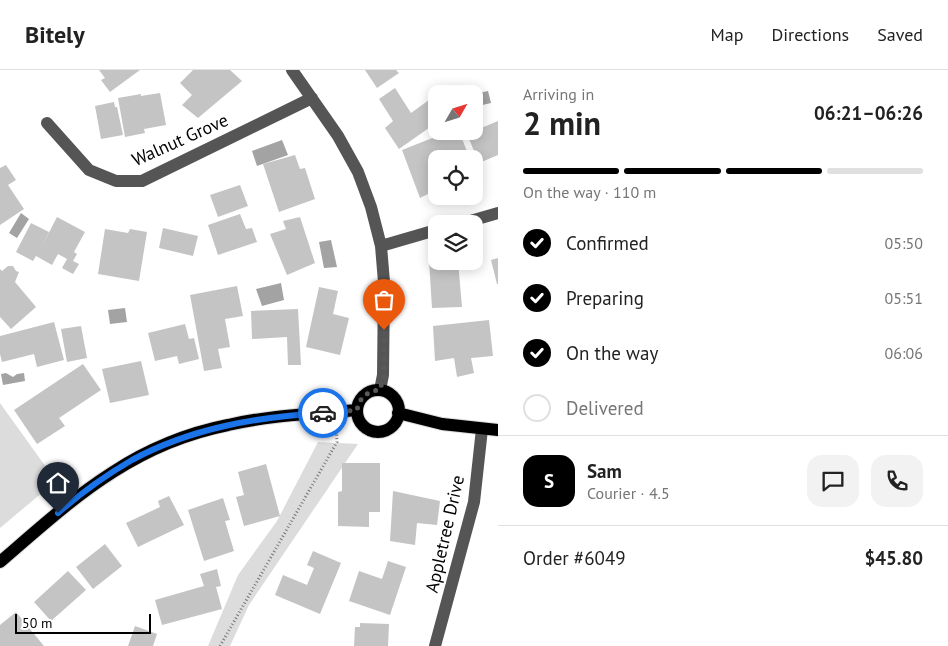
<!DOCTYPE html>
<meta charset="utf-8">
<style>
:root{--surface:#fff;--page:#f2f2f2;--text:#222;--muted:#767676;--line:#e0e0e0;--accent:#000}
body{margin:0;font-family:"PT Sans",sans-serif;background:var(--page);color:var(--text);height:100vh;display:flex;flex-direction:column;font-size:19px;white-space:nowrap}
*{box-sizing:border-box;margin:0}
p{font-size:16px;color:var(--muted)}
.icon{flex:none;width:28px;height:28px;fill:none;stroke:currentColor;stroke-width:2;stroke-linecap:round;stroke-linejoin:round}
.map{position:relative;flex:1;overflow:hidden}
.sheet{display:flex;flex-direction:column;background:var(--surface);width:450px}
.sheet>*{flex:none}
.needle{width:32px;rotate:51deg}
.buttons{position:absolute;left:428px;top:15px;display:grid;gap:10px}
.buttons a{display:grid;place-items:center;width:55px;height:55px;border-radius:10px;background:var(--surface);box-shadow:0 2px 12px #0003;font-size:25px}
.scale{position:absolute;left:15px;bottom:12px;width:136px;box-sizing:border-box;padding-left:5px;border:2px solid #000;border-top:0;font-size:14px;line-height:18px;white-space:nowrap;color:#000;-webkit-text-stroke:4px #fff;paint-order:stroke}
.pin{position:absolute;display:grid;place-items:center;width:42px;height:42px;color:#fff;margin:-51px -21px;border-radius:50% 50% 50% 0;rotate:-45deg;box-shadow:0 0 5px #0007}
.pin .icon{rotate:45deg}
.courier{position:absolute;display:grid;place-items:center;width:50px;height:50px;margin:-25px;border:4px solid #1a73e8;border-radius:50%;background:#fff;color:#222;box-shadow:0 1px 6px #0007}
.summary em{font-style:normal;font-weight:700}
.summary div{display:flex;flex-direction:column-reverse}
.summary{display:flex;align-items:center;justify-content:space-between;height:85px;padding:0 25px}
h1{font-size:32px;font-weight:700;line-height:38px}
.bar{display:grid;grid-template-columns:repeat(4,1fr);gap:8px 5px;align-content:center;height:60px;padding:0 25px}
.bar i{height:6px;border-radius:4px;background:var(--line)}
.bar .active{background:var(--accent)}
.bar p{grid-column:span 4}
.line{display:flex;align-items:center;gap:12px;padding:0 25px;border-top:1px solid var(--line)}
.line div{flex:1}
.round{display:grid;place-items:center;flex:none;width:52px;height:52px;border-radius:15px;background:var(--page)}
ol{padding:0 25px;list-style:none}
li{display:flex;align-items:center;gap:15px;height:55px}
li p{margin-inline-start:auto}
li .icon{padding:5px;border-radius:50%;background:var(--accent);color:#fff;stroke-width:4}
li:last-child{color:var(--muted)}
li i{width:28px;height:28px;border:2px solid var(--line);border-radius:50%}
header{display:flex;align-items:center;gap:30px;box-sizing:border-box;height:70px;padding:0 25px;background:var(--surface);border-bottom:1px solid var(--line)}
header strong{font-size:24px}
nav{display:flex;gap:28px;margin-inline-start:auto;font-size:18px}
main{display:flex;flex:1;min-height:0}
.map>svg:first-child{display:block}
.green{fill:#dcdcdc}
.water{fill:#a3a3a3}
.building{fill:#c4c4c4}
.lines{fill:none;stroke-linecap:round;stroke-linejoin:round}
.major-casing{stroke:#dbdbdb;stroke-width:14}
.path{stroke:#777;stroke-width:3;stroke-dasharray:1 2.5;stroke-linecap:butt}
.minor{stroke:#555;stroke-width:12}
.major{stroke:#000;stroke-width:12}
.done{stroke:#595959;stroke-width:5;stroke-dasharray:0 9}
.route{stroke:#1a73e8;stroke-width:6}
.labels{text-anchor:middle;stroke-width:4;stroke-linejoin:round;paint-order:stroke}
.street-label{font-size:18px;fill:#000;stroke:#fff}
</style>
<header>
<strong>Bitely</strong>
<nav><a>Map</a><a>Directions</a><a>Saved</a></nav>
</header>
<main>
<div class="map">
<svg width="498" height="576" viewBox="0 0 498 576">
<rect width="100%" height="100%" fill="#fff"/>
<path class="green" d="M0 333 56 411 0 458Z
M318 372 358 374 249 535 230 576H208L238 505 277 451Z"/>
<path class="water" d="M488 21 491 33 474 37V24Z
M282 70 288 85 257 96 252 81Z
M21 143 29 149 17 168 9 163Z
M331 170 337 197 324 198 319 172Z
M281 213 284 230 262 236 256 219Z
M125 238 127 252 110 254 108 240Z
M6 303 13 307 17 304 24 303 25 311 3 315 1 304Z"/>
<path class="building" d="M99 0H140L110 22 101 10 105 8Z
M193 0H230L242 11 198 48 182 35 192 25 180 13Z
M365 0H396L399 3 377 18Z
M395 18 411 43 433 27 436 33V53L399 79 385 58 393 51 379 29Z
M160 23 166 55 144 59 145 63 125 67 118 28 141 24V26Z
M114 32 115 37H117L123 65 101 69 95 36Z
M498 51V85L479 93 467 64Z
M450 61H459L470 89H436V120L420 128 402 80Z
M295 85 300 99 305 98 315 129 279 142 263 94Z
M6 95 16 110 8 115 24 139 0 155V98Z
M240 115 248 136 218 147 210 125Z
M240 144 246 159 252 158 257 172 218 185 208 155Z
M57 147 85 162 74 182 77 184 73 191 79 194 73 204 62 198 67 189 58 184 52 195 36 186 33 191 16 182 31 153 49 162 40 180Z
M300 147 315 193 287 205 270 164 286 159 283 151Z
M163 158 198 166 193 186 159 178Z
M105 159 128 163 130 159 147 162 139 211 98 204Z
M498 188V214H497L491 190Z
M429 191H458L462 237 432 238Z
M8 196H13L16 201 19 202 15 212 36 237 11 259 0 247V199L2 201Z
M237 216 243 246 225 249 230 277 218 279 222 298 204 301 190 225Z
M319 217 338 221 333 244 349 248 340 285 306 277Z
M298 239 301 295H288L287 267 252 269 251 241Z
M489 250 493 286 471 288 474 303 457 307 454 288 435 291 433 256Z
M54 252 64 290 37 297 34 284 2 292 0 284V266Z
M185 254 189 269 194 268 199 289 179 294 177 286 155 291 148 263Z
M81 256 87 288 67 292 61 259Z
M141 291 149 325 110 333 102 299Z
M83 294 101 320 59 348 65 356 37 374 14 340Z
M342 393H380V442H369V457L338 456V422L342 421Z
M266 394 280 446 244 456 236 427 244 425 238 402Z
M393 421 440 431 437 455 417 453 415 475 390 471Z
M169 426 184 455 138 477 126 453 160 437 158 431Z
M223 428 230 450 225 451 234 481 204 491 188 440Z
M105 474 122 496 93 519 76 497Z
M313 481 341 493 320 544 275 525 283 505 307 515 314 498 307 495Z
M388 491 406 497 390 545 349 531 359 501 382 509Z
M217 499 221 516 216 517 222 539 162 555 155 530 204 516 200 504Z
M68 501 86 520 51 551 34 532Z
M16 542 44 576H0V555Z
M360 553 389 554 388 576H354L355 557H360Z
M135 556 157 564 153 576H128Z"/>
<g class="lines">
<g class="major-casing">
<path id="major" d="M357 341a21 21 0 1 1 42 0a21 21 0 1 1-42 0Z
M398 343 442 354 498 360
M0 492C36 461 72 428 113 402 147 380 188 363 228 355 271 345 314 344 357 340"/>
</g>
<path class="path" d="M220 576 337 372 336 355"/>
<path class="minor" d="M292 0 338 66 358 102 371 137 381 176 384 212 383 305 380 320
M47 53 89 100 116 111H142L312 28
M460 154 498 143
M381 176 436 160
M435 576 474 432 482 359"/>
<use href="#major" class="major"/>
</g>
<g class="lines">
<path class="done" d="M323 343 357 340C360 327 367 321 380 320L384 305V260"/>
<path class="route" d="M58 443C81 423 106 405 132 390 191 358 257 347 323 343"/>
</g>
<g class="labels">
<g class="street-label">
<text transform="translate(180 70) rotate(-24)" y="6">Walnut Grove</text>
<text transform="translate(445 464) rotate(-77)" y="6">Appletree Drive</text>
</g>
</g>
</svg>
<div class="buttons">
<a><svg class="needle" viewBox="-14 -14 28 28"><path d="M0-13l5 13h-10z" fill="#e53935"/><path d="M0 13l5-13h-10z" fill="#767676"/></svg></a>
<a><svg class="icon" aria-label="locate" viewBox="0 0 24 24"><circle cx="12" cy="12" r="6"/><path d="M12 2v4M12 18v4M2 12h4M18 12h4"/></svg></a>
<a><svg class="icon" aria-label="layers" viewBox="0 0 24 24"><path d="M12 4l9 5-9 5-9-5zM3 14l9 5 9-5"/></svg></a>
</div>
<div class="scale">50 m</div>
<div class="pin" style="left:384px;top:260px;background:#ea580c"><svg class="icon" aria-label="bag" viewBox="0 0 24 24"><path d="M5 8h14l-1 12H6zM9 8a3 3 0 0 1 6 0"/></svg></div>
<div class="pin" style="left:58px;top:443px;background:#1f2937"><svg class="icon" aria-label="home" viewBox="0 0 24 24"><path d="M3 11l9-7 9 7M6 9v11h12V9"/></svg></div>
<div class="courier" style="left:323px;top:343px"><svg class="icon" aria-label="car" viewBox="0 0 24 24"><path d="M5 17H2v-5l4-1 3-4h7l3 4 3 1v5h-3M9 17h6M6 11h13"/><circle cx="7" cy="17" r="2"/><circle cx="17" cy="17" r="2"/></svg></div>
</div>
<section class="sheet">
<div class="summary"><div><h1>2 min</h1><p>Arriving in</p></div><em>06:21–06:26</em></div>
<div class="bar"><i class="active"></i><i class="active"></i><i class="active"></i><i></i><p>On the way · 110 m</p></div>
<ol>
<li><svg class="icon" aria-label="check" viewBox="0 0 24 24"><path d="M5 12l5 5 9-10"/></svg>Confirmed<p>05:50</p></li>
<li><svg class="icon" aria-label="check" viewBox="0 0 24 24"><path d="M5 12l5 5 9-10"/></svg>Preparing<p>05:51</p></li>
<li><svg class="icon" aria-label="check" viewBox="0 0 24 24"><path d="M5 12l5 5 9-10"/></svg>On the way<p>06:06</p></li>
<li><i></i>Delivered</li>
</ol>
<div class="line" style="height:90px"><b class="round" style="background:var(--accent);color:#fff">S</b><div><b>Sam</b><p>Courier · 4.5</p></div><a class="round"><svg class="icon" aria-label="chat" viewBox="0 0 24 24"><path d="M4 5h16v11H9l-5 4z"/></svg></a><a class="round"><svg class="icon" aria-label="phone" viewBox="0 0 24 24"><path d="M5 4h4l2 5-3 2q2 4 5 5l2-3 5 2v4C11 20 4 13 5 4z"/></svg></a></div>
<div class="line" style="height:65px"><div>Order #6049</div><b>$45.80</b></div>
</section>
</main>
